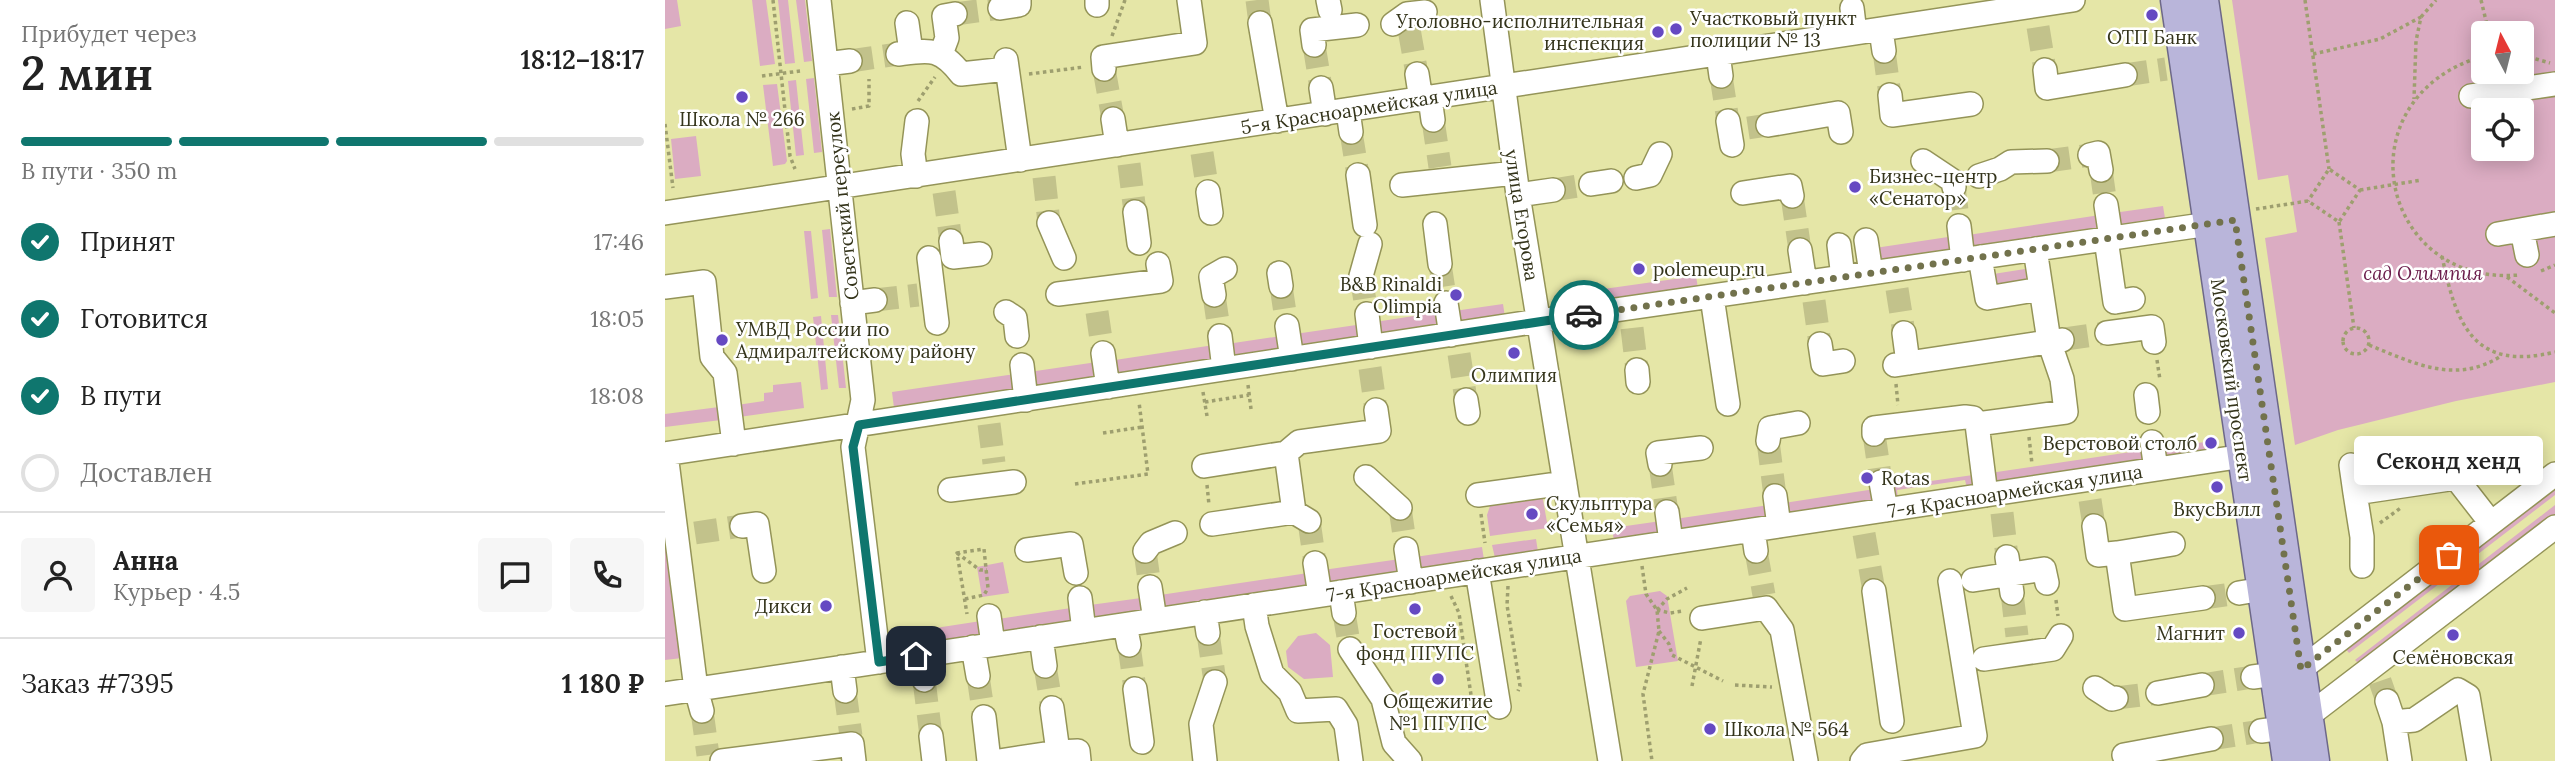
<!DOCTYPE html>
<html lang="ru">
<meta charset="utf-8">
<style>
:root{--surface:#fff;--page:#f6f6f6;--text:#222;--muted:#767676;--line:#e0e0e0;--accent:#0f766e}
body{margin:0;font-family:Lora,serif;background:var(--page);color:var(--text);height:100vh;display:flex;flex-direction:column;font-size:26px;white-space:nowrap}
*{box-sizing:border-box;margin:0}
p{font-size:23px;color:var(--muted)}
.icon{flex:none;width:38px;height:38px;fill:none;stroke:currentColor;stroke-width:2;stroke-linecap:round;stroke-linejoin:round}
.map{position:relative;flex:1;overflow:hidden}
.drawer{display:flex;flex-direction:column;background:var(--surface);width:665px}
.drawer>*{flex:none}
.needle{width:46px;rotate:353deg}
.fabs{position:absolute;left:1806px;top:21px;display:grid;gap:14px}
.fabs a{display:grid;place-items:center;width:63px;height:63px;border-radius:7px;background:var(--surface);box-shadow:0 4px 18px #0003;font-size:35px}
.pin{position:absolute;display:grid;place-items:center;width:60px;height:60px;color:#fff;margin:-30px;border-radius:14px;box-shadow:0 4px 10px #0006}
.courier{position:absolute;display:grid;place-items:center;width:70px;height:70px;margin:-35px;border:5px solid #0f766e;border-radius:50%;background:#fff;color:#222;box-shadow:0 2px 9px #0007}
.bubble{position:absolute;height:49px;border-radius:7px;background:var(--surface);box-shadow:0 4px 18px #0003;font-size:23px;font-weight:600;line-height:49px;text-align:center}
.overview em{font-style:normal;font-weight:600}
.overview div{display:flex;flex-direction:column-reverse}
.overview{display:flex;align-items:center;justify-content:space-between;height:119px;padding:0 21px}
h1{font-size:46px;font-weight:600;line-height:52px}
.bar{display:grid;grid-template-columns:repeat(4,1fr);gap:10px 7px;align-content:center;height:84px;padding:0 21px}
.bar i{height:9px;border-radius:5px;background:var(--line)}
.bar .on{background:var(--accent)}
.bar p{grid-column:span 4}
.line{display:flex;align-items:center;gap:18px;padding:0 21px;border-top:2px solid var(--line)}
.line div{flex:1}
.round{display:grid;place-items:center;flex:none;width:74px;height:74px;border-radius:7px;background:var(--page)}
ol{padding:0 21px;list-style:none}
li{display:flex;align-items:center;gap:21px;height:77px}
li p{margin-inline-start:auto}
li .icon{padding:7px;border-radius:50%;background:var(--accent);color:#fff;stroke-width:4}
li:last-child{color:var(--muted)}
li i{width:38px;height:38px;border:4px solid var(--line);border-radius:50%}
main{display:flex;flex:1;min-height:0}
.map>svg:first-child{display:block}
.green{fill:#dbacc2;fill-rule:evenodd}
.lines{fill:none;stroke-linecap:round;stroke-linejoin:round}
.minor-tunnel{stroke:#c2c28b;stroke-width:23;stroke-dasharray:23 11;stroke-linecap:butt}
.minor-casing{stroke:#949458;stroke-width:26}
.major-casing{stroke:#6d6888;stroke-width:33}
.path{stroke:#9e9f6f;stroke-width:3.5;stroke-dasharray:3.5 3.5;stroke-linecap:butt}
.minor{stroke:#fff;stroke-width:23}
.major{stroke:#b9b5da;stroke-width:30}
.done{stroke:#72724c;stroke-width:7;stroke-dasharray:0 12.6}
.route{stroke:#0f766e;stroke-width:9}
.poi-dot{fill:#6549c2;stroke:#fff;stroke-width:2.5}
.labels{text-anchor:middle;stroke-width:5;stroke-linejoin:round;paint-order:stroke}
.poi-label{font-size:19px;fill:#34341b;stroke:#fff;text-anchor:start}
.street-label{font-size:19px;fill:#34341b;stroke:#fff}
.park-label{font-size:19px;font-style:italic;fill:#6a1b4a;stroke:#fff}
</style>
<main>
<section class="drawer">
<div class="overview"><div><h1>2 мин</h1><p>Прибудет через</p></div><em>18:12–18:17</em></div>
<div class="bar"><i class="on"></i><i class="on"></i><i class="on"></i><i></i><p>В пути · 350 m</p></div>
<ol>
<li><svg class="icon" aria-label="check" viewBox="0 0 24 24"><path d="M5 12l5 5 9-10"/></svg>Принят<p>17:46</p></li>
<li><svg class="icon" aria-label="check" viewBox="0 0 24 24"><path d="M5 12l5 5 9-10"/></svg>Готовится<p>18:05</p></li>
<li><svg class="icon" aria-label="check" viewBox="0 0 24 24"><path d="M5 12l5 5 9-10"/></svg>В пути<p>18:08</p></li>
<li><i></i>Доставлен</li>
</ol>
<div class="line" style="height:126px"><a class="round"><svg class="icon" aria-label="person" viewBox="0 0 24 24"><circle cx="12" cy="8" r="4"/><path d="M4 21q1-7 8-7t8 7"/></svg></a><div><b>Анна</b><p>Курьер · 4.5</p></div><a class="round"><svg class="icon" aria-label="chat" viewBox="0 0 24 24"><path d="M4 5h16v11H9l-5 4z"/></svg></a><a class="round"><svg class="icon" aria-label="phone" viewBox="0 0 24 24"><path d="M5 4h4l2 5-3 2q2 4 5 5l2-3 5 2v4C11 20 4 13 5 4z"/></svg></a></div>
<div class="line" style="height:91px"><div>Заказ #7395</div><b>1 180 ₽</b></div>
</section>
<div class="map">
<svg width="1890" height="761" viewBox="0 0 1890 761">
<rect width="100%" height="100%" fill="#e5e6a7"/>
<path class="green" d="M0 0H12L16 26 0 29Z
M87 0H101L110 64 95 66Z
M113 0H123L130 63 120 64Z
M131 0H140L147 61 139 62Z
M1567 0H1890V382L1791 401 1673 430 1630 445 1600 238 1632 232 1623 175 1593 180ZM1818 33H1857V72H1818ZM1818 110H1857V149H1818Z
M149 78 157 152 149 153 141 79Z
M131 80 139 155 131 156 123 81Z
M112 84 122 161 120 164 108 166 98 85Z
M31 136 36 176 10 179 6 139Z
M1498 206 1500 218 1450 225 1448 213Z
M1435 215 1436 227 1305 247 1303 235Z
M165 229 172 297H164L157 230Z
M139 231H146L153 298 146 299Z
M1283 237 1285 249 1212 260 1210 248Z
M1360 269 1363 289 1324 294 1322 275Z
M1031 276 1033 288 912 305 910 293Z
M838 304 840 317 791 324 789 311Z
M775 312 777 326 712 336 710 322Z
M166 315H173L181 388H174Z
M156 316 163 389 156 390 148 317Z
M698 324 700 338 632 348 630 334Z
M616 336 619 350 564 358 562 344Z
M549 345 551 359 452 374 450 360Z
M432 362 434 377 366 387 364 372Z
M350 374 352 389 229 408 227 392Z
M136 382 139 408 74 417 72 405 99 401V393L108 392V385Z
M54 407 56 420 0 427V414Z
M1540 442 1542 453 1497 459 1495 448Z
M1479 450 1481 462 1327 484 1325 473Z
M1308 475 1309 487 1302 488 1300 480 1232 490 1233 499 1226 500 1224 487Z
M1890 486V495L1684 653 1680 648Z
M1210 489 1212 502 1120 515 1119 503Z
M877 494 883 528 825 536 822 515 825 506Z
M1104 505 1106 518 1012 532 1010 519Z
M1890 505V514L1694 664 1690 660Z
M996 521 998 534 949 541 947 528Z
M0 525 17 658 0 660Z
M871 539 873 552 830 558 827 545Z
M817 547 819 560 752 570 750 557Z
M735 559 737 573 660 584 658 570Z
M338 562 344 593 317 597 312 567Z
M643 573 645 587 498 609 495 595Z
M995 591 1002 596 1013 661 971 667 961 601 965 596Z
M476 598 478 612 427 619 425 605Z
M406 608 408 622 335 633 333 619Z
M316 621 318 635 266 642 264 629Z
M651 633 665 645 668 677 639 679 623 667 621 651 633 636Z"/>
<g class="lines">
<path class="minor-tunnel" d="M592 0 595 23
M290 14 335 8
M1373 27 1380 70
M744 29 752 74
M649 45 656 88
M1219 51 1225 95
M185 61 233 54
M439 69 448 119
M1460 75 1501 69
M1056 76 1063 121
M768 120 775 167
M1083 128 1103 125
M686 132 693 175
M537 153 543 192
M1382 161 1425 155
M464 164 470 212
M1436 170 1441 205
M379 177 384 223
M1289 187 1294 226
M888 190 926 184
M279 192 286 241
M1127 196 1135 250
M775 264 781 303
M696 276 702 314
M616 286 622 326
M1232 289 1239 333
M549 295 555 336
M210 300 253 295
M1149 301 1155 344
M432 312 438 353
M967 328 972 370
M1400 339 1442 333
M794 354 801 400
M705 368 711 410
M324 424 329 463
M1209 434 1216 482
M1103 441 1110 496
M995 464 1002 512
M1425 500 1429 526
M735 508 741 549
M1337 513 1342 557
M644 521 650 563
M30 533 77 526
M1199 534 1209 591
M480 551 485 587
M1091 551 1099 595
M1347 593 1352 636
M1538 598 1574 593
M679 613 685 649
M543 633 550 682
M464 645 470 689
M380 666 387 708
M313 676 319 717
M259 680 266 736
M1715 681 1722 701
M1537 685 1588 677
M180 691 186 736
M1451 698 1493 693
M37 711 43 755
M1546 739 1596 731"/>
<g class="minor-casing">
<path id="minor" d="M154 0 198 400 188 447 214 662
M432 0V5
M663 0 665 10
M827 0 853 195 945 761
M335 8 354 5V0
M1187 8 1190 33
M242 23 246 52
M595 23 612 121
M728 24 742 14 760 12
M1216 30 1219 51
M649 45 647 30 692 25
M233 54C265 50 275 47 296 74L342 69
M276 54 282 38 279 16 290 14
M1053 54 1056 76
M341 60 355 160
M161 64 185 61
M439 69 438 57 530 43 524 0
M1380 70 1382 88 1460 75
M752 74 756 100
M656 88 660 114
M1225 95 1227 115 1306 104
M1806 96 1890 84
M765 98 768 120
M683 111 686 132
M448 119 452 145
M1063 121 1067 145
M1103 125 1173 113 1176 132
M1425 155 1433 153 1436 170
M1258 161 1288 181 1289 187
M693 175 700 225
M251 176 248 154 252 121
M1314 176 1335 169 1346 162 1382 161
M971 178 985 175 995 154
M926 184 946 181
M737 185 850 173
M543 192 546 213
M1078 193 1125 186 1127 196
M853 195 888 190
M1441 205 1446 238
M470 212 474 243
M0 213 1408 0
M384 223 399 258
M770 224 775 264
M1294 226 1298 260
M1857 230 1862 255
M1833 234 1890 224
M1441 239 1450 302 1468 299
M1201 240 1206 273
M286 241 288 257 315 254
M1174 245 1178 277
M1135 250 1140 283
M1315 257 1322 298 1376 289
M264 258 272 323
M614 273 616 286
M696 276 705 244
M0 287 39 282 47 357 60 373 69 444
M393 294 496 281 493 264
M549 295 546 277 560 269
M1047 297 1063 404
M187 303 210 300
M781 303 786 335
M341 312 350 318 352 336
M702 314 706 347
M622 326 627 359
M1239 333 1243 363
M1442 333 1487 327 1489 342
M555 336 559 369
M1155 344 1158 364 1178 361
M438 353 443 387
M357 365 361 400
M1230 365 1397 340
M972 370 973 382
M1481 395 1483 412
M801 400 803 413
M1209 434V428L1300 417 1308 418 1312 424
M1103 441 1105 428 1133 423
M1487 442 1491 469
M0 454 874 321 1558 222
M1 454 31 689 37 711
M995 464 993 453 1036 448
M1686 465 1690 493
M539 466 621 453
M701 477 735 508
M1216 482 1221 510
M285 490 349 482
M813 495 900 483
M1321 495 1312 424 1401 412 1397 379 1384 341 1370 249
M1110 496 1114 526
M1002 512 1006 542
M644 521 629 512 621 453 634 442 714 431 711 410
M547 524 629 512
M77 526 92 524 99 571
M1429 526 1433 555 1452 553 1460 609 1538 598
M1088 530 1091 551
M741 549 746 582
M362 550 406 544 411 573
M480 551 486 543 510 533
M1452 553 1508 544
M1342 557 1347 593
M650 563 655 595
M1697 566V537L1690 493 1791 478 1826 523
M812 571 834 707
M1308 580 1379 569 1382 583
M485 587 490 620
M1209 591 1227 721
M676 592 679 613
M1574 593 1598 589
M415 598 419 631
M589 605 592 626 607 674 625 692 633 711 671 709 681 725 686 761
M540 612 543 633
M324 616 328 644
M1037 618 1101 608 1117 630 1141 761
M460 625 464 645
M376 637 380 666
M308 647 313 676
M685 649 718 699 729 743 745 761
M256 655 259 680
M1319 659 1388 649 1396 636
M177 667 180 691
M1588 677 1610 674
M1626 677 1890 474
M1430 688 1447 699 1451 698
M470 689 477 742
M1493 693 1537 685
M0 694 1592 454
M1722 701 1729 722 1735 761
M1632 706 1643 716 1890 527
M387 708 393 752 413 751 414 761
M319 717 324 761
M1729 722 1749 720 1793 690 1803 696 1814 761
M1596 731 1618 728
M266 736 269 761
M1459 755 1546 739
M57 761 187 744 189 761
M334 761 393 752
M540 761 536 724 550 682
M1197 761 1202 755 1310 736 1285 581"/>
</g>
<g class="major-casing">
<path id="major" d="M1511 0 1623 761
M1538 0 1649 761"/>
</g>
<path class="path" d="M108 0 125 156 130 169
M1640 0 1664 169
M1816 0 1824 33
M1756 17 1771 0
M447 36 460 0
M1648 54 1715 39 1756 17 1751 41 1749 99
M1857 55 1885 63
M1818 56C1674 99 1715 287 1854 275
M364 74 419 67
M97 76 135 71
M253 101 270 77
M187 109 204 106V79
M0 124 8 188
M1695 190 1757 180
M1591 209 1643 201 1674 222 1695 190 1664 169 1643 201
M1674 222 1689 328
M1777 256C1791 324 1808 372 1890 352
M1876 271 1890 265
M1842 277 1890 313
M1678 341a13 13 0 1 1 26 0a13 13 0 1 1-26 0Z
M1704 345C1748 363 1791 385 1836 356
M1492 360 1495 380
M1231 384 1233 405
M583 385 586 409
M538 392 542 416
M540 402 584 395
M438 433 477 427
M1364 437 1367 464
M410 484 483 474 474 402
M542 485 544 505
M816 514 820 543
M1715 523 1737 507
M292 553 315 570H322
M977 566 981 594 992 610 994 631 978 694 987 761
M843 586 842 605 855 686 853 691
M786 596 794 613 806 695 811 699
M300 599 319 595 323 588 319 549 292 553 302 614
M1391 600 1393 616
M992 610 1005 613 1018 611
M992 610 1002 599 1022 588
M994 631 1004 644 1007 655 1058 681
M1070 685 1107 687
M1027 686 1036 638"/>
<use href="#minor" class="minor"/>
<use href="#major" class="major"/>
</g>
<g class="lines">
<path class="done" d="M919 315 1570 220 1636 670 1784 555"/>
<path class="route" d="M251 656 214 662 188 447 194 425 919 315"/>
</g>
<g class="poi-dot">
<circle cx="1487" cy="15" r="7"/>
<circle cx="1011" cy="29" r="7"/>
<circle cx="993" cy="32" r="7"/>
<circle cx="77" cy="97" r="7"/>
<circle cx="1190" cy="187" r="7"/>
<circle cx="974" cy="269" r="7"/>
<circle cx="791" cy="295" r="7"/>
<circle cx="57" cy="340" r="7"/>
<circle cx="849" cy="353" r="7"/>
<circle cx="1546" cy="443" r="7"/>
<circle cx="1202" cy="478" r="7"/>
<circle cx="1552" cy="487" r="7"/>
<circle cx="867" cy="514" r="7"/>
<circle cx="161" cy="606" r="7"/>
<circle cx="750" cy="609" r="7"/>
<circle cx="1574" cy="633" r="7"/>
<circle cx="1788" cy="635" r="7"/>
<circle cx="773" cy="679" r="7"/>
<circle cx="1045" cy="729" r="7"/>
</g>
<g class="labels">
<g class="poi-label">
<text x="1025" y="25">Участковый пункт<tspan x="1025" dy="22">полиции № 13</tspan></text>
<text x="979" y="28" text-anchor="end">Уголовно-исполнительная<tspan x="979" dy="22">инспекция</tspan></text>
<text x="1487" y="44" text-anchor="middle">ОТП Банк</text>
<text x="77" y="126" text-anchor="middle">Школа № 266</text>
<text x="1204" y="183">Бизнес-центр<tspan x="1204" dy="22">«Сенатор»</tspan></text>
<text x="988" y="276">polemeup.ru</text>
<text x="777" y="291" text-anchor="end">B&amp;B Rinaldi<tspan x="777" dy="22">Olimpia</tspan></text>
<text x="71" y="336">УМВД России по<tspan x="71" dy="22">Адмиралтейскому району</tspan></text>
<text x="849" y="382" text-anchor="middle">Олимпия</text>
<text x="1532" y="450" text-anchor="end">Верстовой столб</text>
<text x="1216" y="485">Rotas</text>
<text x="881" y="510">Скульптура<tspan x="881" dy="22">«Семья»</tspan></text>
<text x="1552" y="516" text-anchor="middle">ВкусВилл</text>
<text x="147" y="613" text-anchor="end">Дикси</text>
<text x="750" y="638" text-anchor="middle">Гостевой<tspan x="750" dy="22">фонд ПГУПС</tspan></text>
<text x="1560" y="640" text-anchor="end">Магнит</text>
<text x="1788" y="664" text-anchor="middle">Семёновская</text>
<text x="773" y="708" text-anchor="middle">Общежитие<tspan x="773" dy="22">№1 ПГУПС</tspan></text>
<text x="1059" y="736">Школа № 564</text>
</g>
<g class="street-label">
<text transform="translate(704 107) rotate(-9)" y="7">5-я Красноармейская улица</text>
<text transform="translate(177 206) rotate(-96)" y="7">Советский переулок</text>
<text transform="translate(857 215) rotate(81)" y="7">улица Егорова</text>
<text transform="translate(1567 380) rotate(82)" y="7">Московский проспект</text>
<text transform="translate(1350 491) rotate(-9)" y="7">7-я Красноармейская улица</text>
<text transform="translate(789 575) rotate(-9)" y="7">7-я Красноармейская улица</text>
</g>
<g class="park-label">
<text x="1758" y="280">сад Олимпия</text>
</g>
</g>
</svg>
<div class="fabs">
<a><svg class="needle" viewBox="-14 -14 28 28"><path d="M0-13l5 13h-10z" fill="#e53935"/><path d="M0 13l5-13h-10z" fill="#767676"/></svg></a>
<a><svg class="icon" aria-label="locate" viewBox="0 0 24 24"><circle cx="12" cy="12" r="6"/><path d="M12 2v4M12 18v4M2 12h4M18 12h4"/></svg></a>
</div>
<div class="pin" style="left:1784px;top:555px;background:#ea580c"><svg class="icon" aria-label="bag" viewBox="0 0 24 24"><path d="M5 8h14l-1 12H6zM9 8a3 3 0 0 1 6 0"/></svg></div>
<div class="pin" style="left:251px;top:656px;background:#1f2937"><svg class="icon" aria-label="home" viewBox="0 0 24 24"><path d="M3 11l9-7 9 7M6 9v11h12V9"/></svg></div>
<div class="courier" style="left:919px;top:315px"><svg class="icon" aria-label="car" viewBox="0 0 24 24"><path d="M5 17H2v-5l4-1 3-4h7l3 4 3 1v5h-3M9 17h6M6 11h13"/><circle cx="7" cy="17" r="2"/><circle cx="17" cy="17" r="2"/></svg></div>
<div class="bubble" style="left:1689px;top:436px;width:189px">Секонд хенд</div>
</div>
</main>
